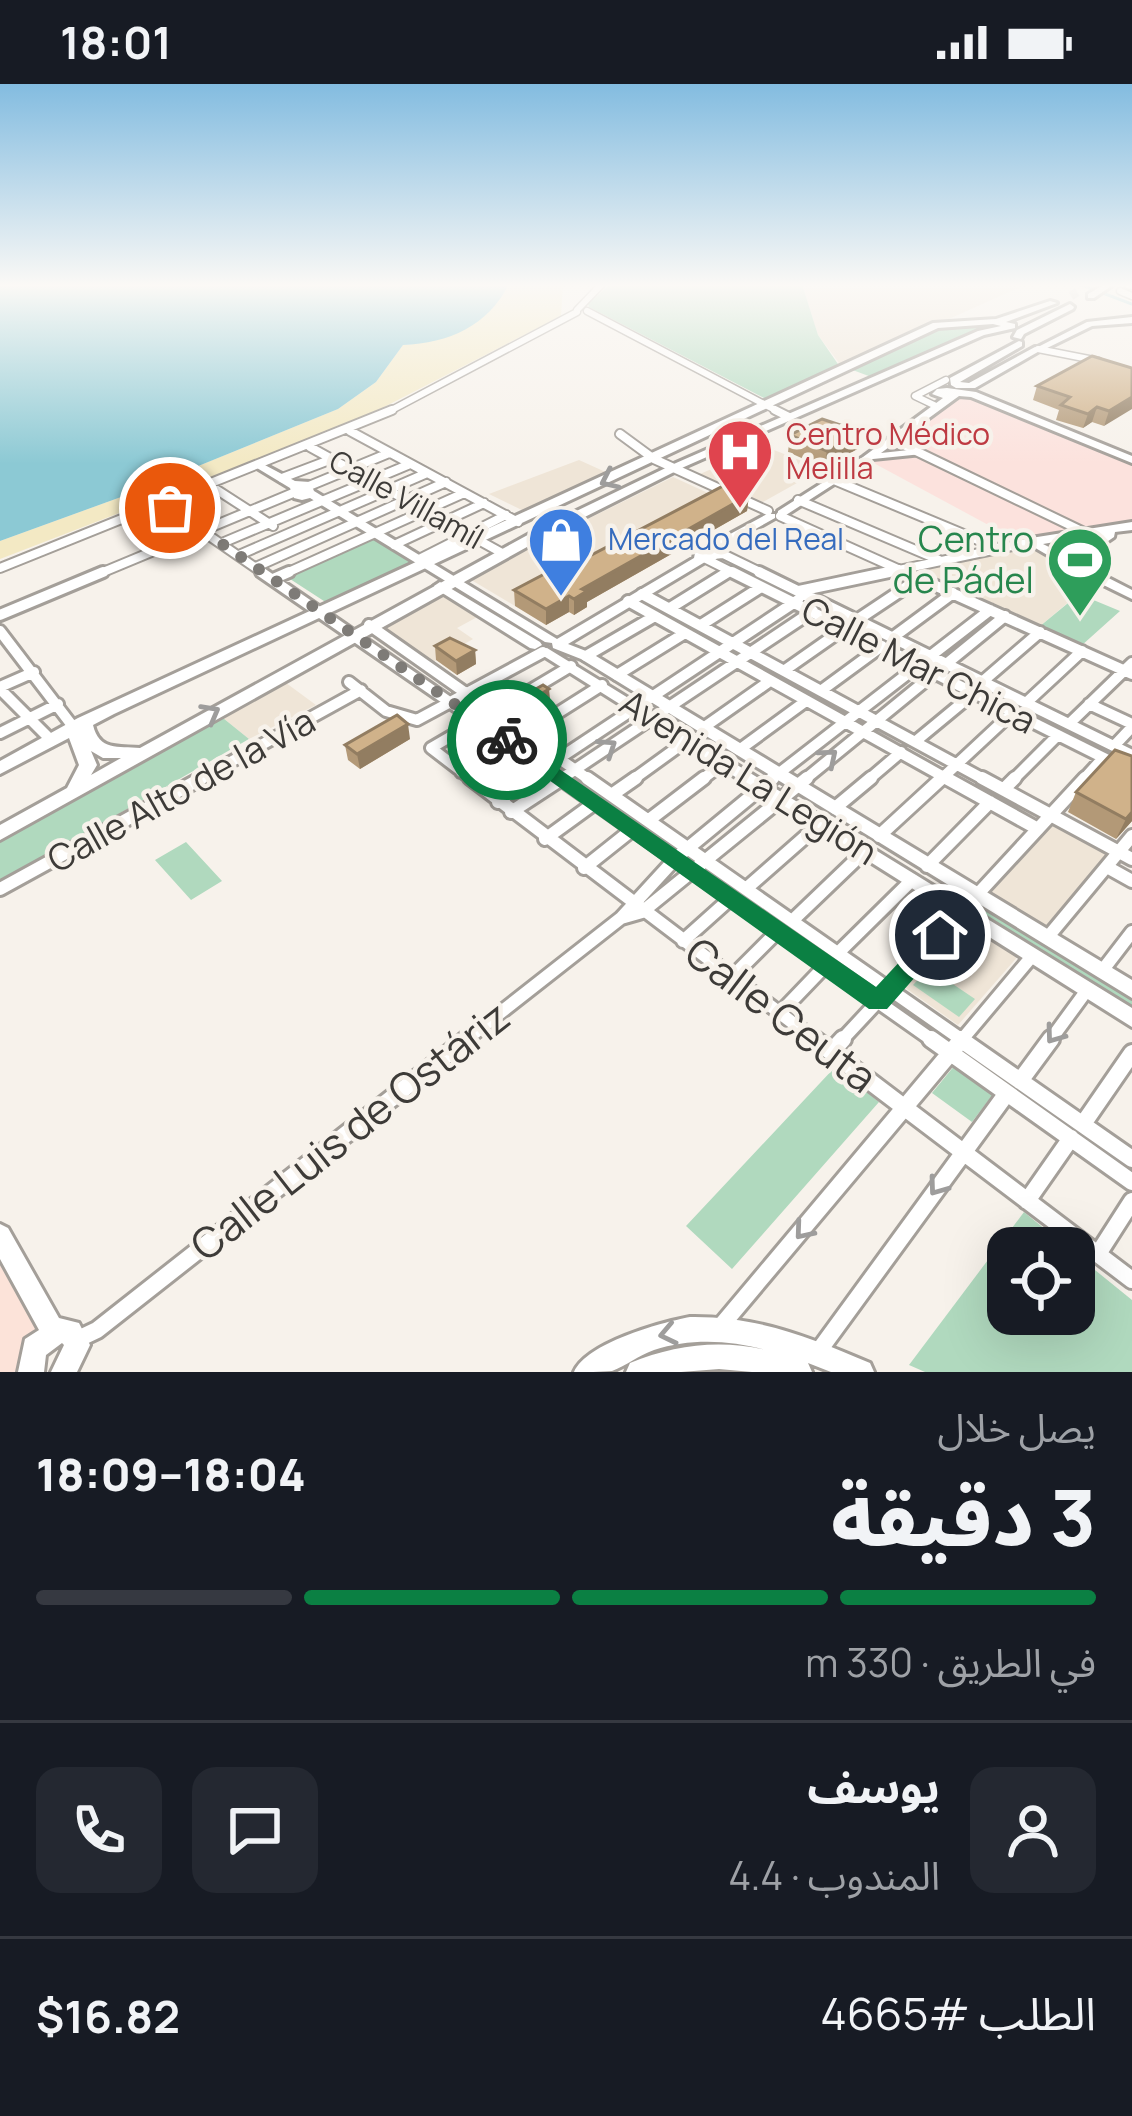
<!DOCTYPE html>
<html lang="ar">
<meta charset="utf-8">
<style>
:root{--surface:#171b24;--page:#242831;--text:#f1f3f6;--muted:#9ea1a6;--line:#363941;--accent:#0b8043}
body{margin:0;font-family:Manrope,"Noto Sans Arabic",sans-serif;background:var(--page);color:var(--text);direction:rtl;height:100vh;display:flex;flex-direction:column;font-size:45px;white-space:nowrap}
*{box-sizing:border-box;margin:0}
p{font-size:39px;color:var(--muted)}
.icon{flex:none;width:66px;height:66px;fill:none;stroke:currentColor;stroke-width:2;stroke-linecap:round;stroke-linejoin:round}
.map{position:relative;height:1288px;overflow:hidden;direction:ltr}
.details{display:flex;flex-direction:column;background:var(--surface);flex:1}
.details>*{flex:none}
.buttons{position:absolute;left:987px;top:1143px;display:grid;gap:24px}
.buttons a{display:grid;place-items:center;width:108px;height:108px;border-radius:24px;background:var(--surface);box-shadow:0 12px 48px #0002;font-size:60px}
.pin{position:absolute;display:grid;place-items:center;width:102px;height:102px;color:#fff;margin:-51px;border:6px solid #fff;border-radius:50%;box-shadow:0 3px 12px #0007}
.courier{position:absolute;display:grid;place-items:center;width:120px;height:120px;margin:-60px;border:9px solid #0b8043;border-radius:50%;background:#fff;color:#222;box-shadow:0 3px 15px #0007}
.headline em{font-style:normal;font-weight:800}
.headline div{display:flex;flex-direction:column-reverse}
.headline{display:flex;align-items:center;justify-content:space-between;height:204px;padding:0 36px}
h1{font-size:78px;font-weight:800;line-height:90px}
.bar{display:grid;grid-template-columns:repeat(4,1fr);gap:18px 12px;align-content:center;height:144px;padding:0 36px}
.bar i{height:15px;border-radius:9px;background:var(--line)}
.bar .current{background:var(--accent)}
.bar p{grid-column:span 4}
.line{display:flex;align-items:center;gap:30px;padding:0 36px;border-top:3px solid var(--line)}
.line div{flex:1}
.round{display:grid;place-items:center;flex:none;width:126px;height:126px;border-radius:24px;background:var(--page)}
.status{display:flex;justify-content:space-between;align-items:center;height:84px;padding:0 60px;background:var(--surface);direction:ltr}
.status svg{height:33px;fill:currentColor}
.map>svg:first-child{display:block}
.built{fill:#efe5d7}
.industrial{fill:#fce2dd}
.medical{fill:#fce3d9}
.green{fill:#b0d9be}
.sand{fill:#f3e9c4}
.water{fill:#8cc9d4}
.lines{fill:none;stroke-linecap:round;stroke-linejoin:round}
.stream{stroke:#8cc9d4;stroke-width:3}
.primary-tunnel{stroke:#d2cdc7;stroke-width:9;stroke-dasharray:9 4.5;stroke-linecap:butt}
.street-far4-casing{stroke:#a49f99;stroke-width:9}
.street-far3-casing{stroke:#a49f99;stroke-width:12}
.street-far2-casing{stroke:#a49f99;stroke-width:16}
.street-far1-casing{stroke:#a49f99;stroke-width:18}
.street-casing{stroke:#a49f99;stroke-width:22}
.secondary-casing{stroke:#a49f99;stroke-width:6}
.primary-casing{stroke:#a49f99;stroke-width:6}
.street-far4{stroke:#fff;stroke-width:6}
.street-far3{stroke:#fff;stroke-width:8}
.street-far2{stroke:#fff;stroke-width:10}
.street-far1{stroke:#fff;stroke-width:12}
.street{stroke:#fff;stroke-width:16}
.secondary{fill:#fff;fill-rule:evenodd}
.primary{fill:#fff;fill-rule:evenodd}
.wall{fill:#b39977}
.shaded-wall{fill:#927d61}
.building{fill:#d0b28a;stroke:#927d61;stroke-width:3}
.oneway{stroke:#9e9d9c}
.route{fill:#0b8043}
.done{stroke:#7e7b77;stroke-width:12;stroke-dasharray:0 21.6}
.labels{text-anchor:middle;stroke-width:9;stroke-linejoin:round;paint-order:stroke}
.far-health-label{font-size:30px;fill:#be3a42;stroke:#f7f2eb;text-anchor:start}
.far-street-label{font-size:30px;fill:#3d3b38;stroke:#f7f2eb}
.far-shop-label{font-size:30px;fill:#366cbe;stroke:#f7f2eb;text-anchor:start}
.leisure-label{font-size:36px;fill:#27864d;stroke:#f7f2eb;text-anchor:end}
.street-label{font-size:36px;fill:#3d3b38;stroke:#f7f2eb}
.near-street-label{font-size:42px;fill:#3d3b38;stroke:#f7f2eb}
</style>
<div class="status"><b>18:01</b><svg viewBox="0 0 49 12"><path d="M0 12V9h3v3zM5 12V6h3v6zM10 12V3h3v9zM15 12V0h3v12zM26 1h20v11H26zM47 4h2v5h-2z"/></svg></div>
<div class="map">
<svg width="1132" height="1288" viewBox="0 0 1132 1288">
<rect width="100%" height="100%" fill="#f7f2eb"/>
<path class="built" d="M802 200H1027L842 283 818 251Z
M764 362 822 385 763 418 700 390Z
M579 376 610 390 528 429 489 410Z
M673 393 719 414 515 522 468 494Z
M1030 461 1097 494 1039 543 910 487Z
M443 508 481 531 457 544 473 555 433 578 381 543Z
M282 596 316 621 249 655 218 630Z
M1054 737 1111 768 1044 847 984 811Z
M966 836 1020 870 958 941 904 903Z"/>
<path class="industrial" d="M962 312 1132 380V440L1020 458 868 376Z"/>
<path class="medical" d="M0 1181 46 1263 14 1288H0Z"/>
<path class="green" d="M610 200H802L818 251 840 283 768 316 589 223 588 220Z
M979 239 982 248 874 294 850 285 945 240Z
M372 452 420 481 327 519 287 493Z
M1079 510 1120 527 1081 562 1039 543Z
M218 630 249 655 0 798V756Z
M186 758 222 797 191 816 155 776Z
M989 824 1132 912V932L979 835Z
M929 884 975 915 959 933 913 901Z
M955 981 994 1009 972 1038 932 1009Z
M835 983 879 1018 732 1185 686 1142Z
M1024 1128 1068 1164H1008V1230H1074V1169L1132 1216V1288H925L909 1281Z"/>
<path class="sand" d="M509 200H563L561 232 355 338 0 475V457L132 409 338 325 376 298 403 261C444 259 490 238 509 200Z"/>
<path class="water" d="M0 200H509C488 242 449 259 403 261L376 298 338 325 132 409 0 457Z"/>
<g class="lines">
<path class="stream" d="M1079 200 1132 220"/>
<path class="primary-tunnel" d="M1071 212 1077 208"/>
<g class="street-far4-casing">
<path id="street-far4" d="M1127 201 1132 202
M1120 207 1132 212
M577 226 602 200
M587 227 781 329
M1038 265 1099 277
M938 323 915 312 946 296
M386 329 577 228"/>
</g>
<g class="street-far3-casing">
<path id="street-far3" d="M775 326 789 333
M350 347 518 438
M620 350 654 375 768 427
M893 356 1086 449
M310 363 502 469
M282 394 332 375
M834 396 997 464
M211 402 273 442
M309 402 389 369
M798 416 939 476
M163 420 266 491
M780 432 911 491
M222 459 410 380
M394 461 484 419
M239 471 427 389
M713 471 723 470 766 491
M419 475 506 431
M706 475 738 491
M256 483 446 398
M0 484 392 326
M96 491 293 409
M282 491 464 409
M724 491 730 487
M875 491 1031 458"/>
</g>
<g class="street-far2-casing">
<path id="street-far2" d="M261 488 564 697
M732 488 1132 688
M759 488 1132 671
M905 488 1132 590
M273 495 289 488
M799 507 889 488
M642 510 987 697
M628 517 951 697
M670 524 728 488
M0 531 103 488
M857 536 920 494
M369 541 591 697
M701 541 761 503
M0 547 74 644
M892 554 953 509
M586 572 655 532
M785 586 845 544
M617 591 685 549
M349 598 386 627 417 636 543 568
M982 598 1040 548
M0 603 34 588
M0 605 51 656
M822 606 882 562
M1026 619 1082 567
M1089 620 1132 640
M494 628 571 582
M1069 640 1132 579
M703 644 770 597
M0 649 58 620
M526 649 602 601
M916 657 974 609
M1114 662 1132 643
M739 666 806 617
M461 688 510 658
M196 697 361 606
M474 697 431 664 479 636
M525 697 798 516
M558 697 813 527
M631 697 689 655
M700 697 725 678
M769 697 990 526
M803 697 1005 532
M867 697 901 668
M939 697 1013 628
M1012 697 1058 651
M1082 697 1103 674"/>
</g>
<g class="street-far1-casing">
<path id="street-far1" d="M470 694 818 958
M560 694 935 958
M587 694 965 958
M946 694 1038 745
M982 694 1132 775
M1004 705 1015 694
M613 710 636 694
M498 718 529 694
M835 724 871 694
M511 728 563 694
M649 736 704 694
M879 752 942 694
M545 755 596 718
M927 782 990 718
M1107 783 1132 797
M584 784 633 745
M748 803 822 738
M0 805 202 694
M976 812 1085 694
M621 834 642 828 807 694
M794 835 866 766
M1047 854 1132 752
M683 857 731 814
M840 867 912 796
M1102 887 1132 848
M732 893 778 847
M780 929 826 881
M463 958 621 834 676 774 773 694
M840 958 962 827
M960 958 1033 871
M1049 958 1087 906"/>
</g>
<g class="street-casing">
<path id="street" d="M814 955 1132 1196
M931 955 1132 1098
M960 955 1132 1075
M831 968 843 955
M1020 997 1051 955
M1083 1040 1132 969
M1027 1117 1071 1054
M1098 1170 1132 1117
M721 1242 962 955
M76 1256 97 1246 467 955
M818 1268 1007 1009"/>
</g>
<g class="secondary-casing">
<path id="secondary" d="M1132 233V239L1092 242 1041 267 1034 265 1087 238Z
M947 304 976 308 1132 372V379L971 313 959 312 881 369 918 365 922 366V370L873 375 786 431H778V427L863 373 943 314 932 310 937 305Z
M261 379 295 397 310 398 314 407 557 555 694 474 695 469 767 430H775V434L716 467 719 472 713 478H705L568 560 591 569 1132 896V914L581 575 553 564 552 559 545 558 310 414 302 416 294 414 290 404 257 384 256 382Z
M1132 438V446L1115 448 1114 453 1085 473V482L1132 506V515L1075 487 1025 458 1031 454ZM1102 450 1075 469 1073 475 1043 460Z
M440 498 540 558 542 561 535 565 530 564 436 505 434 502Z
M547 564 1132 924V943L542 571 540 568 542 565Z
M0 1140 8 1144 59 1234 79 1239 90 1261 77 1288H51L64 1261 62 1259 46 1271 44 1288H18L25 1255 39 1246 0 1175Z
M690 1233C757 1232 809 1253 870 1279L874 1288H831L808 1279 812 1288H752L719 1285 681 1288H626L630 1279C674 1261 719 1255 766 1266 730 1256 690 1254 654 1266 639 1271 626 1282 612 1287 601 1288 585 1288 574 1288 587 1259 659 1239 690 1233Z"/>
</g>
<g class="primary-casing">
<path id="primary" d="M1105 200H1114L1094 214H1088V210Z
M1050 217 1057 219 1006 238 1015 240V244L984 251 684 383 545 453 0 756V741L67 704 79 681 69 654 0 690V677L78 634 933 239 996 235ZM993 240 1001 242 978 247 676 379 535 447 140 664C118 662 99 667 93 641L114 630 938 244ZM91 667 103 674H121L91 691 97 681Z
M1070 220 1074 223 1073 225 1024 250 1021 255 1013 253 1017 246Z
M1019 257 1022 258V262L960 298 969 299 1035 263 1043 265 975 304H956L951 301 950 294Z"/>
</g>
<use href="#street-far4" class="street-far4"/>
<use href="#street-far3" class="street-far3"/>
<use href="#street-far2" class="street-far2"/>
<use href="#street-far1" class="street-far1"/>
<use href="#street" class="street"/>
<use href="#secondary" class="secondary"/>
<use href="#primary" class="primary"/>
</g>
<path class="wall" d="M1132 284 1104 342 1092 338 1083 344 1056 336 1059 326 1033 316 1037 302Z
M862 348 859 364 824 384 788 368 790 351Z
M749 411 747 427 587 518V523L574 531 569 528 546 541 515 522 514 506 578 478Z
M435 562 475 566 476 580 457 591 436 576Z
M550 615 518 634 511 629V619Z
M410 655 360 685 348 676 345 661Z
M1076 708 1132 737 1116 755 1068 728Z"/>
<path class="shaded-wall" d="M1132 313V325L1104 342 1109 327Z
M1097 323 1092 338 1083 344 1088 330Z
M862 348 859 364 824 384 827 367Z
M749 411 747 427 587 518V523L574 531V515L582 505Z
M569 512V528L546 541V525Z
M475 566 476 580 457 591 456 577Z
M549 605 550 615 518 634V624Z
M408 640 410 655 360 685 357 670Z
M1132 728V737L1116 755 1126 735Z"/>
<path class="building" d="M1092 272 1132 284V313L1109 327 1097 323 1088 330 1061 321 1070 313 1037 302Z
M822 335 862 348 827 367 790 351Z
M725 401 749 411 582 505 587 507 574 515 569 512 546 525 514 506 573 475 578 478Z
M450 554 475 566 456 577 435 562Z
M543 601 549 605 518 624 511 619Z
M397 631 408 640 357 670 345 661Z
M1115 666 1132 672V728L1126 735 1076 708Z"/>
<defs><path id="oneway-chevron" d="M-2-3.5L2.5 0L-2 3.5" fill="none" stroke-width="1.6" stroke-linecap="round" stroke-linejoin="round" transform="scale(3)"/></defs>
<g class="oneway">
<use href="#oneway-chevron" transform="translate(609 396) rotate(155)"/>
<use href="#oneway-chevron" transform="translate(211 629) rotate(-29)"/>
<use href="#oneway-chevron" transform="translate(608 663) rotate(-34)"/>
<use href="#oneway-chevron" transform="translate(829 673) rotate(-40)"/>
<use href="#oneway-chevron" transform="translate(1054 951) rotate(126)"/>
<use href="#oneway-chevron" transform="translate(937 1103) rotate(126)"/>
<use href="#oneway-chevron" transform="translate(803 1147) rotate(130)"/>
<use href="#oneway-chevron" transform="translate(668 1250) rotate(168)"/>
</g>
<linearGradient id="sky" x2="0" y2="1"><stop stop-color="#83bce0"/><stop offset="0.53" stop-color="#fbf9f6"/><stop offset="1" stop-color="#fbf9f6" stop-opacity="0"/></linearGradient>
<rect width="1132" height="380" fill="url(#sky)"/>
<path class="route" d="M507 649 876 903 931 844H948L952 851 887 925H869L500 661 497 656Z"/>
<g class="lines">
<path class="done" d="M170 424 507 656"/>
</g>
<defs>
<g id="hospital-pin" transform="scale(3.45)"><path d="M0 17L-7.5 6A9.5 9.5 0 1 1 7.5 6Z" fill="#e0444e" stroke="#f7f2eb"/><path d="M-5-5h3v3.5h4V-5h3V5h-3V1.5h-4V5h-3Z" fill="#fff"/></g>
<g id="shop-pin" transform="scale(3.45)"><path d="M0 17L-7.5 6A9.5 9.5 0 1 1 7.5 6Z" fill="#3f7fe0" stroke="#f7f2eb"/><path d="M-5-2.5h2.3a2.7 3.5 0 0 1 5.4 0H5L5.5 6h-11ZM-1.5-2.5h3a1.5 2.3 0 0 0-3 0Z" fill="#fff"/></g>
<g id="stadium-pin" transform="scale(3.45)"><path d="M0 17L-7.5 6A9.5 9.5 0 1 1 7.5 6Z" fill="#2e9e5b" stroke="#f7f2eb"/><path d="M0-5a6.5 5 0 1 0 0 10a6.5 5 0 1 0 0-10ZM-3.5-1.8h7v3.6h-7Z" fill="#fff"/></g>
</defs>
<g fill-rule="evenodd">
<use href="#hospital-pin" x="740" y="368"/>
<use href="#shop-pin" x="561" y="456"/>
<use href="#stadium-pin" x="1080" y="476"/>
</g>
<g class="labels">
<g class="far-health-label">
<text x="786" y="361">Centro Médico<tspan x="786" dy="34">Melilla</tspan></text>
</g>
<g class="far-street-label">
<text transform="translate(406 416) rotate(29)" y="10">Calle Villamíl</text>
</g>
<g class="far-shop-label">
<text x="608" y="466">Mercado del Real</text>
</g>
<g class="leisure-label">
<text x="1034" y="468">Centro<tspan x="1034" dy="41">de Pádel</tspan></text>
</g>
<g class="street-label">
<text transform="translate(919 581) rotate(27)" y="13">Calle Mar Chica</text>
<text transform="translate(749 693) rotate(32)" y="13">Avenida La Legión</text>
<text transform="translate(181 706) rotate(-29)" y="13">Calle Alto de la Vía</text>
</g>
<g class="near-street-label">
<text transform="translate(781 931) rotate(37)" y="15">Calle Ceuta</text>
<text transform="translate(350 1047) rotate(-38)" y="15">Calle Luis de Ostáriz</text>
</g>
</g>
</svg>
<div class="buttons">
<a><svg class="icon" aria-label="locate" viewBox="0 0 24 24"><circle cx="12" cy="12" r="6"/><path d="M12 2v4M12 18v4M2 12h4M18 12h4"/></svg></a>
</div>
<div class="pin" style="left:170px;top:424px;background:#ea580c"><svg class="icon" aria-label="bag" viewBox="0 0 24 24"><path d="M5 8h14l-1 12H6zM9 8a3 3 0 0 1 6 0"/></svg></div>
<div class="pin" style="left:940px;top:851px;background:#1f2937"><svg class="icon" aria-label="home" viewBox="0 0 24 24"><path d="M3 11l9-7 9 7M6 9v11h12V9"/></svg></div>
<div class="courier" style="left:507px;top:656px"><svg class="icon" aria-label="bike" viewBox="0 0 24 24"><circle cx="6" cy="16" r="4"/><circle cx="18" cy="16" r="4"/><path d="M6 16l4-8h5l3 8M10 8l3 8H6M13 5h3"/></svg></div>
</div>
<section class="details">
<div class="headline"><div><h1>3 دقيقة</h1><p>يصل خلال</p></div><em>18:04–18:09</em></div>
<div class="bar"><i class="current"></i><i class="current"></i><i class="current"></i><i></i><p>في الطريق · 330 m</p></div>
<div class="line" style="height:216px"><a class="round"><svg class="icon" aria-label="person" viewBox="0 0 24 24"><circle cx="12" cy="8" r="4"/><path d="M4 21q1-7 8-7t8 7"/></svg></a><div><b>يوسف</b><p>المندوب · 4.4</p></div><a class="round"><svg class="icon" aria-label="chat" viewBox="0 0 24 24"><path d="M4 5h16v11H9l-5 4z"/></svg></a><a class="round"><svg class="icon" aria-label="phone" viewBox="0 0 24 24"><path d="M5 4h4l2 5-3 2q2 4 5 5l2-3 5 2v4C11 20 4 13 5 4z"/></svg></a></div>
<div class="line" style="height:156px"><div>الطلب #4665</div><b>$16.82</b></div>
</section>
